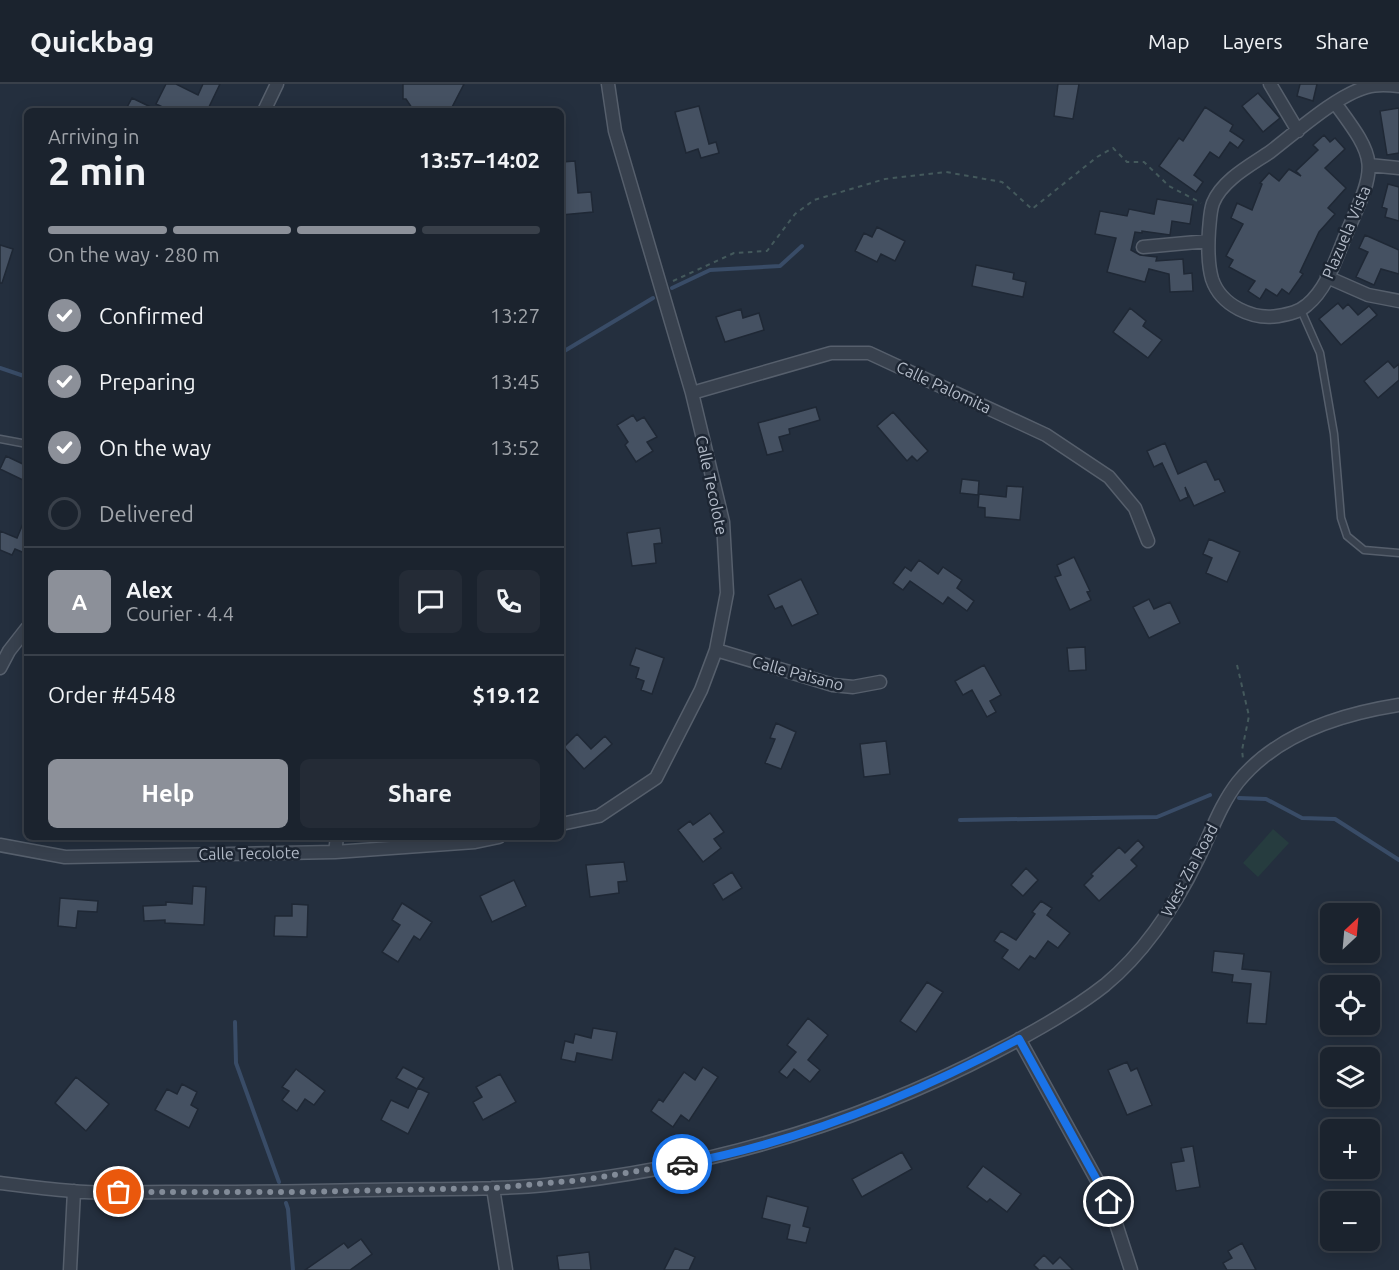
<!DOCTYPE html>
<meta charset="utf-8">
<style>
:root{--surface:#1b232e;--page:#242b36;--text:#f1f3f6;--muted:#a0a4aa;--line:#39404a;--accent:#8c9099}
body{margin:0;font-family:Ubuntu,sans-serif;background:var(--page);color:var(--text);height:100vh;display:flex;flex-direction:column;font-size:22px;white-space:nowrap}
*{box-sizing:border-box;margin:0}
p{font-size:20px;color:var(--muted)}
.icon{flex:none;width:33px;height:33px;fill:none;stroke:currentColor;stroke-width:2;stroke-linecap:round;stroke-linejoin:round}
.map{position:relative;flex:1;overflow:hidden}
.drawer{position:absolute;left:24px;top:24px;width:540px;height:732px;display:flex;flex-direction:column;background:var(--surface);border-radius:9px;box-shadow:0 3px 15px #0003,0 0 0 2px var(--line)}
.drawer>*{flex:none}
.needle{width:39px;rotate:26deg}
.fabs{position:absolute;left:1320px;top:819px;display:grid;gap:12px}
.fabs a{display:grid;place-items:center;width:60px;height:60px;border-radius:9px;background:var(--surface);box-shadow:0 3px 15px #0003,0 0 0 2px var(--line);font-size:30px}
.pin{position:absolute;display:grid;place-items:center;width:51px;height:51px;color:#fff;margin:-26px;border:3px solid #fff;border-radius:50%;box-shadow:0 2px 6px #0007}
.courier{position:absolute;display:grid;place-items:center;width:60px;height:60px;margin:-30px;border:4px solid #1a73e8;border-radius:50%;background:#fff;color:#222;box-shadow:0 2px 8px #0007}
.overview em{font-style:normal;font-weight:700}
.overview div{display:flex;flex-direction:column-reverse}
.overview{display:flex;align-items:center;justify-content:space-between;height:102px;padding:0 24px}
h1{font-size:39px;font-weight:700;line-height:45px}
.bar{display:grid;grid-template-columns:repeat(4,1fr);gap:9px 6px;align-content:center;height:72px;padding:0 24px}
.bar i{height:8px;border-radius:4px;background:var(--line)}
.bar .selected{background:var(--accent)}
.bar p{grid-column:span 4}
.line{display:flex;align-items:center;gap:15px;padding:0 24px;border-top:2px solid var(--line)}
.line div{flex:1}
.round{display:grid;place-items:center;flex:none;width:63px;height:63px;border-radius:9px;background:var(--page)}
ol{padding:0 24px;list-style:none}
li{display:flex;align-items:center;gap:18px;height:66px}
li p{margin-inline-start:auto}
li .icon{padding:6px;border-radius:50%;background:var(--accent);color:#fff;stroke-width:4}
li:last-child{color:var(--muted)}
li i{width:33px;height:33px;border:3px solid var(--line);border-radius:50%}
.button{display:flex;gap:12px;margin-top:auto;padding:12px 24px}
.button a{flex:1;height:69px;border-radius:9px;background:var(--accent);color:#fff;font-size:24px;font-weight:700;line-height:69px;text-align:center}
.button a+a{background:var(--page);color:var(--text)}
header{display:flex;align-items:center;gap:36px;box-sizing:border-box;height:84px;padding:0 30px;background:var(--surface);border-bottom:2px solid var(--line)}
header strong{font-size:28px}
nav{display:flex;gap:33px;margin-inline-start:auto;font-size:21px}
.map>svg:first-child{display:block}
.green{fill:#263c3f}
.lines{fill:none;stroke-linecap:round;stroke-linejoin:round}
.stream{stroke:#394c67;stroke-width:4}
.building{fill:#455162;stroke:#1f2835;stroke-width:1.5}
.lane-casing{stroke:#565f6c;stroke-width:9}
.street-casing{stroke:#565f6c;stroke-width:15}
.path{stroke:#44595c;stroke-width:2;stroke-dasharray:4.5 4.5;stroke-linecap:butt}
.lane{stroke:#38414e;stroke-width:6}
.street{stroke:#38414e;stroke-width:12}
.done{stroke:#828b98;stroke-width:6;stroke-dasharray:0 10.8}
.route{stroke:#1a73e8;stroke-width:8}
.labels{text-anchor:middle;stroke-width:5;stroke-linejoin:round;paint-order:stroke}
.street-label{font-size:16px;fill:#b4bcc9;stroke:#1d2633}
</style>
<header>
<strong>Quickbag</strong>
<nav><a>Map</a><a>Layers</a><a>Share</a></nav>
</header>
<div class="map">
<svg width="1399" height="1186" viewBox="0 0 1399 1186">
<rect width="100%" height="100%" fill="#242f3e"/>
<path class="green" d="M1273 745 1289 759 1258 793 1243 779Z"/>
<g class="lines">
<path class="stream" d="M672 204 710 186 780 182 802 162
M561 269 653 214
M0 284 27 293
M1239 714 1266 715 1302 734 1335 735 1399 776
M960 736 1157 733 1210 711
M235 938 236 979 279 1098
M286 1119 288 1125 293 1186"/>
</g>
<path class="building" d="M166 0H176L198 11 203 0H220L207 27H171L156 20Z
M403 0H464L450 27H414L406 15H403Z
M1058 0H1079L1073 35 1054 32Z
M1300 0H1317L1313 17 1297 12Z
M1258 9 1280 34 1263 48 1242 22Z
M132 14 159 27H125Z
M699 22 709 60 716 58 719 69 701 74 698 65 686 69 675 28Z
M1205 23 1233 41 1230 47 1244 56 1238 64 1230 58 1219 74 1210 68 1194 91 1203 98 1196 108 1159 82 1179 54 1183 57Z
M1399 24V69L1387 71 1380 27Z
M1324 51 1330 58 1335 54 1345 65 1325 84 1346 104 1328 124 1335 130 1319 148 1300 188 1303 190 1289 210 1282 205 1277 212 1266 205 1260 215 1248 207 1255 197 1229 183 1233 176 1226 172 1243 140 1231 134 1237 119 1252 126 1262 100 1260 99 1269 89 1279 97 1289 85 1301 92 1296 87 1318 66 1313 61Z
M575 77 578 109 591 108 593 128 561 131V95H564L562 78Z
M1388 100 1399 103V137L1385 133 1387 125 1382 123Z
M1157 115 1193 121 1190 140 1172 137 1170 151 1142 147V149L1135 148 1131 166 1140 171 1157 173 1156 177 1183 175 1184 190 1192 189 1193 207 1170 208 1169 190 1149 185 1145 198 1107 188 1116 154 1095 150 1100 127 1127 132 1129 125 1154 130Z
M877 143 905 157 895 177 881 170 877 178 855 167 864 149 872 153Z
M1365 151 1399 166V190L1381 185 1374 201 1356 193 1368 168 1359 164Z
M0 161 13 165 2 199H0Z
M976 181 1014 189 1013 195 1026 198 1023 213 972 202Z
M1338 219 1343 225 1348 220 1358 231 1369 222 1377 231 1341 261 1319 235Z
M1130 224 1146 237 1143 242 1162 256 1148 274 1113 248Z
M741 225 743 234 759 229 764 246 725 258 716 233Z
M1388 277 1394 284 1399 280V296L1378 314 1364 297Z
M816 323 820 336 789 345 790 350 779 353 783 367 767 371 758 339Z
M893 328 928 367 917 377 912 372 907 377 877 342Z
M633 331 637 337 644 333 657 353 647 358 653 367 636 378 625 361 628 358 617 341Z
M1165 359 1178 390 1206 377 1215 396 1219 395 1225 408 1194 422 1185 403 1188 413 1180 417 1162 379 1154 383 1147 367Z
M6 372 27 382V398L0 385Z
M962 395 979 397 978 411 960 409Z
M1007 402 1023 403 1020 436 985 433V424L978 423 979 410 1006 413Z
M27 430V470L15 465 12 471 0 466V447L17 454Z
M660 444 662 459 654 460 656 479 632 482 627 449Z
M1209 455 1240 468 1227 498 1206 489 1212 474 1203 470Z
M1074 473 1090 507 1087 508 1091 516 1070 526 1055 493 1061 491 1057 481Z
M919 476 938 490 943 483 962 496 957 504 974 517 967 527 948 513 943 520 910 497 903 506 893 499 905 483 911 487Z
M801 495 818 530 792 542 782 522 775 525 768 511Z
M1149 515 1154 525 1170 518 1180 539 1149 554 1133 523Z
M1085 563 1086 586 1069 587 1067 564Z
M636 564 664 574 652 610 641 606 644 597 636 594 639 584 630 581Z
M984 581 1001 611 990 617 996 628 987 633 972 606 963 611 955 597Z
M776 639 796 648 781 685 765 679 775 655 770 654Z
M577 650 591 665 605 652 612 660 584 685 564 663Z
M886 657 890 690 864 693 860 660Z
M710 729 724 748 714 755 721 764 703 778 678 746 690 737 693 741Z
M1138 756 1144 763 1131 776 1137 782 1099 817 1084 801 1093 792 1091 790 1119 763 1125 769Z
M624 778 627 797 618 798 619 809 590 813 586 781Z
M1026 784 1038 796 1023 812 1011 801Z
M732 788 742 804 723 816 713 800Z
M514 796 526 822 492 838 480 812Z
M193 802 206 803 204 841 165 839V836L144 837 143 822 166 821V818L192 820Z
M60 814 98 817 97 828 78 827 76 844 58 842Z
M1041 817 1052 824 1047 831 1070 849 1058 864 1048 857 1035 875 1030 872 1019 886 1002 874 1008 866 994 857 1001 847 1016 856 1035 830 1032 828Z
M402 819 432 838 420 856 414 852 398 878 382 868 400 841 392 836Z
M292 820 308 821 307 853 274 852 275 832H292Z
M1214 867 1244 870 1242 885 1271 888 1266 940 1247 939 1251 900 1232 898 1233 891 1212 888Z
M927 898 943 908 916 948 900 937Z
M808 934 828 951 808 976 820 986 810 998 794 985 787 994 779 988 796 968 787 961Z
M593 944 617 948 612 976 577 969 575 978 561 975 565 957 573 959 575 950 591 954Z
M1127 978 1131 987 1137 984 1152 1021 1127 1031 1108 986Z
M403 983 424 994 417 1005 396 994Z
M703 983 718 993 689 1037 681 1031 673 1043 651 1027 659 1015 663 1018 684 988 695 996Z
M296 985 325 1007 314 1021 305 1015 297 1027 282 1016 289 1007 282 1003Z
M500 990 516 1018 483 1036 473 1018 482 1013 476 1003Z
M76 993 109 1020 86 1047 55 1019Z
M182 1000 197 1008 191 1021 198 1025 189 1044 155 1026 167 1005 177 1010Z
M418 1004 429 1009 408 1050 381 1036 391 1016 408 1024Z
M1193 1062 1200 1103 1176 1107 1171 1079 1184 1077 1181 1064Z
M902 1068 912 1085 862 1113 852 1095Z
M983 1082 1021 1110 1007 1128 990 1115 987 1118 967 1103Z
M767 1112 808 1123 803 1142 810 1144 806 1159 787 1155 790 1141 762 1134Z
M361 1155 372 1170 350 1186H305L344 1159 348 1164Z
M1242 1159 1256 1186H1227L1223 1179 1232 1174 1228 1167Z
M675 1164 695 1173 689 1186H664Z
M589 1168 591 1186H559L557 1172Z
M1044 1171 1053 1180 1060 1173 1073 1186H1039L1034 1181Z"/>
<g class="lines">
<g class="lane-casing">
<path id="lane" d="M1301 226 1320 269 1334 350 1341 434 1347 452 1364 466 1399 469
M0 355 27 360"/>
</g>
<g class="street-casing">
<path id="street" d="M1270 0 1298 47
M1335 19C1378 77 1377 80 1348 146 1337 170 1329 203 1307 221 1299 228 1289 230 1278 232 1253 236 1221 222 1212 195 1208 181 1208 161 1209 146 1210 137 1210 127 1213 119 1222 96 1251 81 1270 68 1296 48 1337 11 1367 3 1377 0 1389 1 1399 2
M264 27 277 0
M1369 81 1399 84
M1143 163 1208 157
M1327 193 1368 211 1399 217
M692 309 831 269H869L1046 351 1109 393 1135 424 1148 457
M716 566 833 601 853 603 880 598
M0 584 9 567 27 544
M561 740 599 732 656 694 701 606 716 566 727 509 723 438 692 309 615 47 608 0
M0 761 65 773 335 768 475 758 499 753
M335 768 337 753
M1019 955 1109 1118 1131 1186
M0 1099C24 1102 47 1105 71 1107 102 1110 134 1108 166 1108 232 1108 297 1108 363 1106 424 1104 485 1107 545 1101 703 1085 857 1040 997 967 1034 948 1072 927 1105 901 1146 867 1175 822 1198 775 1211 749 1220 721 1238 698 1277 650 1341 630 1399 621
M493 1104 506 1186
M70 1186 74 1107"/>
</g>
<path class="path" d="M673 197 734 169 767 167 795 130 814 116 885 95 946 88 1002 98 1032 125 1097 73 1113 64 1127 78H1144L1169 102 1201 119
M1237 581 1249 632 1242 666 1243 675"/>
<use href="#lane" class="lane"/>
<use href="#street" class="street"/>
</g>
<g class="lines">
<path class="done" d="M119 1108H300L494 1104 582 1096 682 1080"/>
<path class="route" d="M682 1080C800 1058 914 1011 1019 955L1109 1118"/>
</g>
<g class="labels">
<g class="street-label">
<text transform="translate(1346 148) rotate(-67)" y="6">Plazuela Vista</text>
<text transform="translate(944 303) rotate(25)" y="6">Calle Palomita</text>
<text transform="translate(712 401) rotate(78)" y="6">Calle Tecolote</text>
<text transform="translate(798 589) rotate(15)" y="6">Calle Paisano</text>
<text transform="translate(249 769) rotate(-1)" y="6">Calle Tecolote</text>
<text transform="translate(1189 786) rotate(-62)" y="6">West Zia Road</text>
</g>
</g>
</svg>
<div class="fabs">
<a><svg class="needle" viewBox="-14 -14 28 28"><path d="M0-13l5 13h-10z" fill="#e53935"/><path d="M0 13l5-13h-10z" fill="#a0a4aa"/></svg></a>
<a><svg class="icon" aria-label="locate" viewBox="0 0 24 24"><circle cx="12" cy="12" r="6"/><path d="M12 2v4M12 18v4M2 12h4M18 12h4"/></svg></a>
<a><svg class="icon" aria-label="layers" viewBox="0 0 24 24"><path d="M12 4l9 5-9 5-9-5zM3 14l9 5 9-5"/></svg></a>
<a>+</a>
<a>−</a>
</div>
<div class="pin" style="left:119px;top:1108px;background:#ea580c"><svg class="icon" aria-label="bag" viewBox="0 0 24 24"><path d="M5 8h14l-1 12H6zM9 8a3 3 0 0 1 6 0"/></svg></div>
<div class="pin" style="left:1109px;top:1118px;background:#1f2937"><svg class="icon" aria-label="home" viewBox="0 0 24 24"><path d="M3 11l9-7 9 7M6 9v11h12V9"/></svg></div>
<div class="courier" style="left:682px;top:1080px"><svg class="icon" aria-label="car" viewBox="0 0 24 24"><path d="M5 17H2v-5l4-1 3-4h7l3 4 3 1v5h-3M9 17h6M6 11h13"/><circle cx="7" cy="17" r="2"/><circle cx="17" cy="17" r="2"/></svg></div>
<section class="drawer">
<div class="overview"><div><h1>2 min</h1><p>Arriving in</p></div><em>13:57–14:02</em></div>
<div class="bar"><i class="selected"></i><i class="selected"></i><i class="selected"></i><i></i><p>On the way · 280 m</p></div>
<ol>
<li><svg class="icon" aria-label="check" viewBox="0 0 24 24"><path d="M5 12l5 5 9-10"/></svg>Confirmed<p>13:27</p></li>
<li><svg class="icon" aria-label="check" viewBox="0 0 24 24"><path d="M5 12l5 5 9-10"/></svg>Preparing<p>13:45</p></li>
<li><svg class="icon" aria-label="check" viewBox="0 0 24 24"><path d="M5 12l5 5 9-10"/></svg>On the way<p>13:52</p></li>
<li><i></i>Delivered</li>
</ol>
<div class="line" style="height:108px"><b class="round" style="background:var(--accent);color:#fff">A</b><div><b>Alex</b><p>Courier · 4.4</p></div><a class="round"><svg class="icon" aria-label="chat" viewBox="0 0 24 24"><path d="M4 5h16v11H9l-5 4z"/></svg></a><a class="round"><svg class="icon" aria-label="phone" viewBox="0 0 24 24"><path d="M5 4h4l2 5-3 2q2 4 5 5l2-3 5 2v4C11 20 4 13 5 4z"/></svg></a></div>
<div class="line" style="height:78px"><div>Order #4548</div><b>$19.12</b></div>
<div class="button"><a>Help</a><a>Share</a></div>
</section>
</div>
